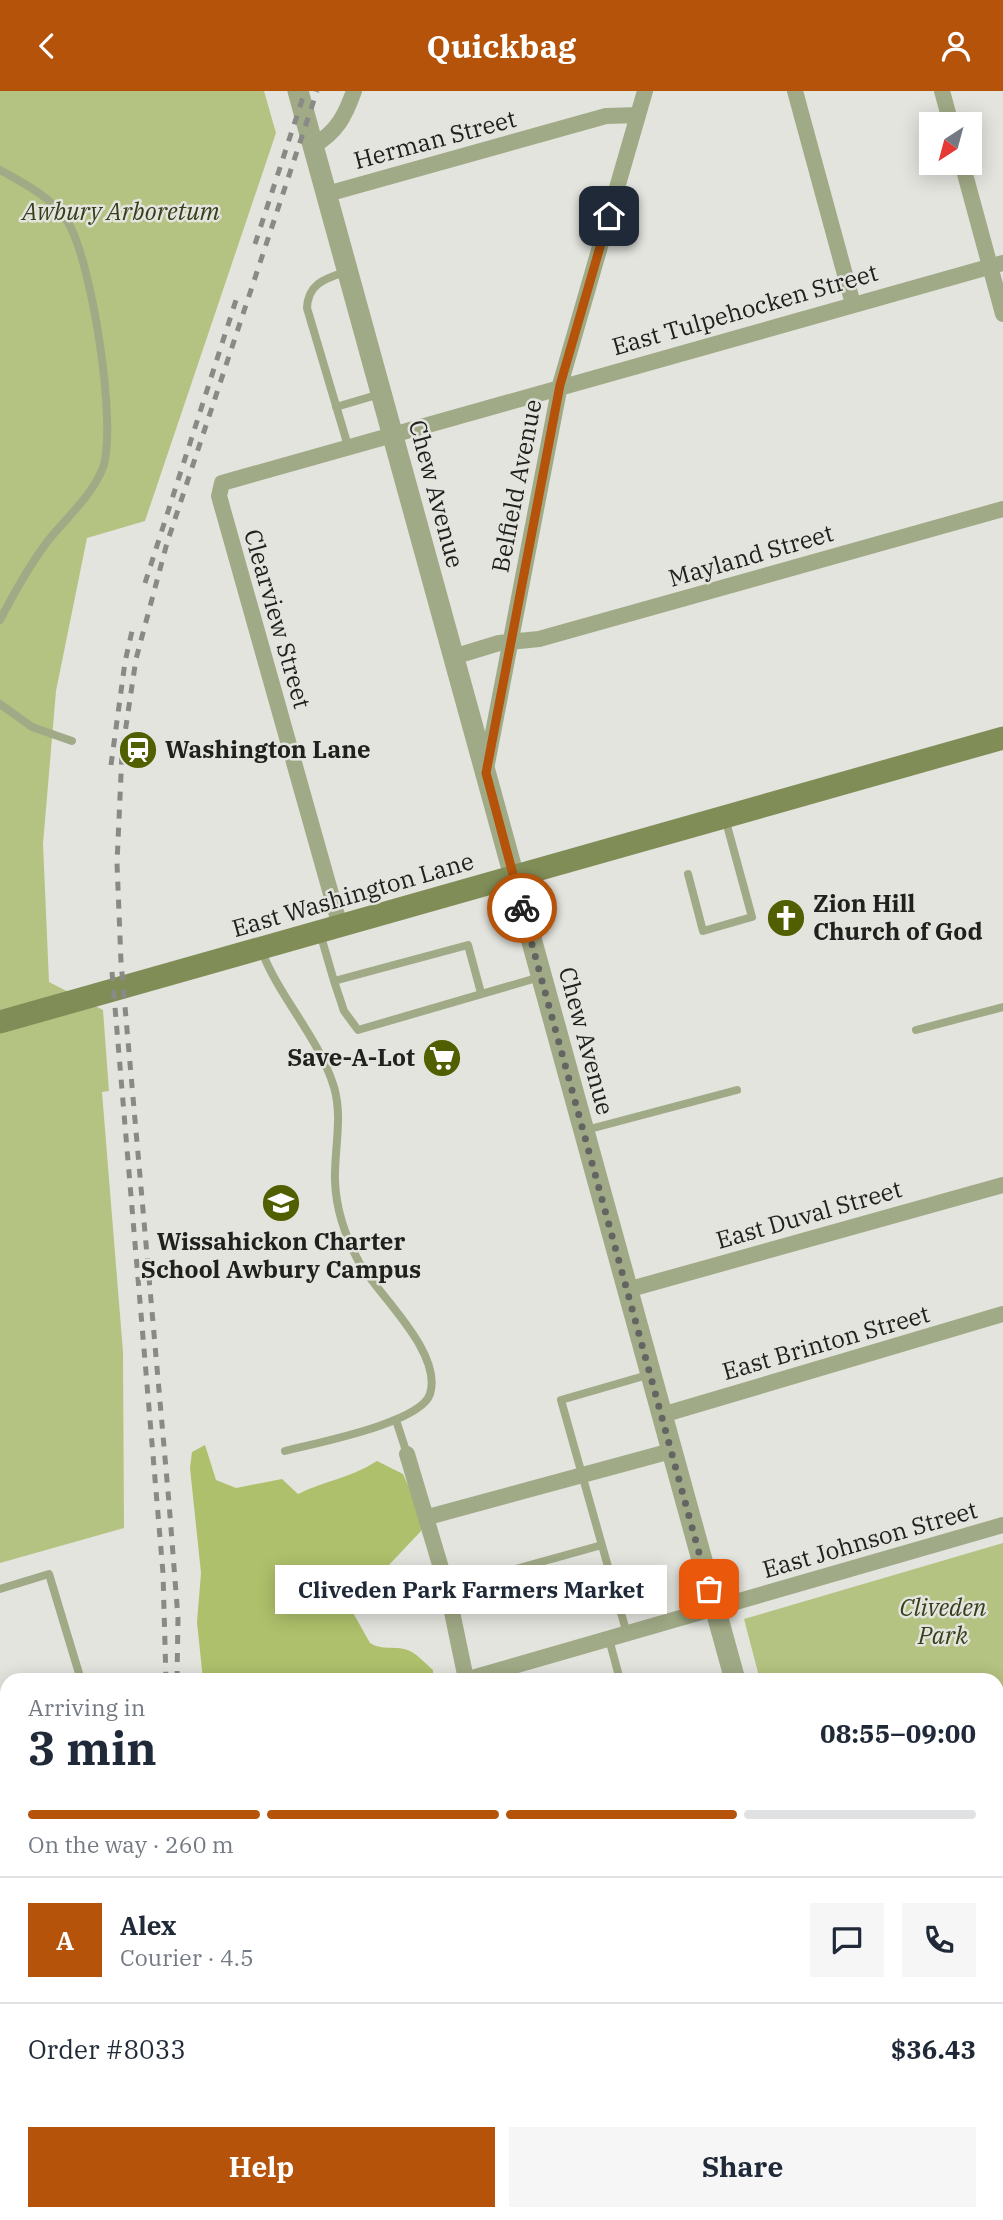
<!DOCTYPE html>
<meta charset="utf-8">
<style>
:root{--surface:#fff;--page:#f6f6f7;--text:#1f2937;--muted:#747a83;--line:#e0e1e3;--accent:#b45309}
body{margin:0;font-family:"IBM Plex Serif",serif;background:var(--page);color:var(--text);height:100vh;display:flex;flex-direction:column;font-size:26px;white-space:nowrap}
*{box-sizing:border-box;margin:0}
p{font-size:23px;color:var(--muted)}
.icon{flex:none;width:38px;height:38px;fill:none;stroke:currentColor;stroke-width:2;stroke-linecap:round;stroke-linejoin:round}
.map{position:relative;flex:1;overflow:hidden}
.drawer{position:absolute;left:0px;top:1582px;width:1004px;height:548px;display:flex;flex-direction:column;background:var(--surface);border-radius:21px 21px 0 0;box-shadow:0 4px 18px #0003}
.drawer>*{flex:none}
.needle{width:46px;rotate:216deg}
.tools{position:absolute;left:919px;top:21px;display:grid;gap:14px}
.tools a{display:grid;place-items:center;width:63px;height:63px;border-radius:0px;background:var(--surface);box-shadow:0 4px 18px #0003;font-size:35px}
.pin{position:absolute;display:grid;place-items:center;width:60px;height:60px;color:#fff;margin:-30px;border-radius:14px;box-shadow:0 4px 10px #0006}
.courier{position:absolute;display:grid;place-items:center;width:70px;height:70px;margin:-35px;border:5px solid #b45309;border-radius:50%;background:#fff;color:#222;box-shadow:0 2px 9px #0007}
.bubble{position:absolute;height:49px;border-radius:0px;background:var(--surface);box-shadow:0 4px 18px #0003;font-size:23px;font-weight:700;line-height:49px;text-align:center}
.head em{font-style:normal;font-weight:700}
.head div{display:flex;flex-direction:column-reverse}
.head{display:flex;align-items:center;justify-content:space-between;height:119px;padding:0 28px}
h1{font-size:46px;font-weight:700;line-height:52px}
.bar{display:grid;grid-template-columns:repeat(4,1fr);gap:10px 7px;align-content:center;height:84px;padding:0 28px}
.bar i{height:9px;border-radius:5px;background:var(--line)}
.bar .current{background:var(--accent)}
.bar p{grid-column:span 4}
.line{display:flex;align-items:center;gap:18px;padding:0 28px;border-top:2px solid var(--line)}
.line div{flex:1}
.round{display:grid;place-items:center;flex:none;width:74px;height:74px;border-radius:0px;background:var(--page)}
.action{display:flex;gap:14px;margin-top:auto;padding:14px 28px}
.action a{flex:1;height:80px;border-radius:0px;background:var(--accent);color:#fff;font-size:28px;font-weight:700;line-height:80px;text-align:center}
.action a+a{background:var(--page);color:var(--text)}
header{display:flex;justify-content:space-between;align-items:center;height:91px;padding:0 28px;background:var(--accent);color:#fff;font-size:32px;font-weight:700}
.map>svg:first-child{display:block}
.green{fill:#b4c381}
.forest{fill:#aec06b}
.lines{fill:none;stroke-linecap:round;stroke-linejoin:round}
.service{stroke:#a1aa86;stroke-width:8}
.minor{stroke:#a1aa86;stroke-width:16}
.tertiary{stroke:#a1aa86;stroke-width:21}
.secondary{stroke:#818d57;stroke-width:23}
.rail{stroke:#898a86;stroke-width:5;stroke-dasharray:9 9;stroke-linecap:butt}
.done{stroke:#646562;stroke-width:7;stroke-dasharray:0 12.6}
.route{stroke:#b45309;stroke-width:9}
.labels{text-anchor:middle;stroke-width:5;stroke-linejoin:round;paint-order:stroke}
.street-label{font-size:24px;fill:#20211f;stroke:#e3e4de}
.park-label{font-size:24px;font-style:italic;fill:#373f1a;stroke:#e3e4de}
.poi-label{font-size:24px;font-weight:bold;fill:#20211f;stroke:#e3e4de;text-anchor:start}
</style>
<header><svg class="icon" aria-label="back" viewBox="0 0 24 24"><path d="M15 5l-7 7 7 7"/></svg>Quickbag<svg class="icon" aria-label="person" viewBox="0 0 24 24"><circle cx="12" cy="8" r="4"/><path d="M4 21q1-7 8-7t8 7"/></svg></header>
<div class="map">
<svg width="1003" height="2129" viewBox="0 0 1003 2129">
<rect width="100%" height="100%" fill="#e3e4de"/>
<path class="green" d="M0 0H264L276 42 145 430 87 447 56 600 43 753 49 891 103 919 109 1000 102 1001 123 1261 124 1437 0 1472Z
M1003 1452V1756L998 1758V1589H760L744 1528Z"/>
<path class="forest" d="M205 1354 216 1389 236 1397 282 1388 298 1403C324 1390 351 1387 377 1370L403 1383 422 1425 421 1440 388 1475 348 1478 337 1488 338 1495 370 1552C382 1560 397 1554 410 1560 418 1564 426 1573 433 1579V1589H203L197 1531 201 1482 190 1377 192 1361Z"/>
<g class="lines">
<path class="service" d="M0 79C25 93 51 106 67 130 91 165 119 340 102 379 90 407 65 428 47 451 29 475 14 502 0 529
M345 181C324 188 308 193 307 217L348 355
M336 316 380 303
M0 613 32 636 72 650
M688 783 703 840 752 826 725 727
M320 842 334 890
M262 861C281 909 318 945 334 996 343 1027 334 1059 335 1090 336 1118 346 1147 359 1171 378 1204 443 1261 430 1303 421 1332 315 1352 285 1360
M481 902 468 854 334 890 344 920 358 939 540 886
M916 939 1003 916
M586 1039 737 999
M396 1329 407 1363
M447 1497 602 1454
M0 1498 49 1483 81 1589
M627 1543 561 1309 651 1283
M609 1548 620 1589
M0 1615 7 1640
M0 1702 7 1700
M998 1878 1003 1876
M998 2009 1003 2007
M751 2123 753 2129
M765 2123 767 2129
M411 2129 432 2123
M553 2129 576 2123"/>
<path class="minor" d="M795 0 853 213
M942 0 951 33
M313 55C337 41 345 25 354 0
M962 72 1003 223
M327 103 606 25 638 24
M453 566 499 552 539 548 1003 418
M486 678 560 294 645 0
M340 835 219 405 222 392 1003 172
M627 1199 1003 1094
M662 1324 1003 1223
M407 1363 447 1497 466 1588
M428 1426 671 1360
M465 1589 1003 1434
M998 1777 1003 1775
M267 2123 278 2129"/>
<path class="tertiary" d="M298 0 735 1589
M998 2109 1003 2108
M881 2123 882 2129
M928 2129 950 2123"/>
<path class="secondary" d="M0 931 1003 647"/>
<path class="rail" d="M255 153 305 0
M145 492 237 206
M111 674 125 571 132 540
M112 881 163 1482 166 1589
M177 1589 178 1527 169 1412 121 871 117 772 122 662 136 568 167 452 317 0
M20 2129 24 2123
M33 2129 36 2123"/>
</g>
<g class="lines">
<path class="done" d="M522 817 709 1498"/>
<path class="route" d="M522 817 486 682 560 294 609 125"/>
</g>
<defs>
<g id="station-disc" transform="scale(2.0125)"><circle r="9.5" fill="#525f00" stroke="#e3e4de"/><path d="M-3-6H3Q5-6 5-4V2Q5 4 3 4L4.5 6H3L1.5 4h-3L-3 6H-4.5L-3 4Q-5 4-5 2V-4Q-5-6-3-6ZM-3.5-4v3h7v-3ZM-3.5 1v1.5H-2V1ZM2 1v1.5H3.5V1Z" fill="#fff"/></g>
<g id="church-disc" transform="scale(2.0125)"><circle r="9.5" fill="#525f00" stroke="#e3e4de"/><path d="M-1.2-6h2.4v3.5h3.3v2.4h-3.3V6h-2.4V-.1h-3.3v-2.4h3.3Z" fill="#fff"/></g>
<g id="supermarket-disc" transform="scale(2.0125)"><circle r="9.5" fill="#525f00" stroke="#e3e4de"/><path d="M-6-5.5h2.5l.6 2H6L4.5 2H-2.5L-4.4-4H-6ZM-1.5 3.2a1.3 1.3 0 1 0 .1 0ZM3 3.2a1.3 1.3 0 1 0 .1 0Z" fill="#fff"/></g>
<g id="school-disc" transform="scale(2.0125)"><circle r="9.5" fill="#525f00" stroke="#e3e4de"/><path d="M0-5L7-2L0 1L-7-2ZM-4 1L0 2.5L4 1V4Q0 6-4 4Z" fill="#fff"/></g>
</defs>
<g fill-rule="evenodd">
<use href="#station-disc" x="138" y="659"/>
<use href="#church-disc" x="786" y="827"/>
<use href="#supermarket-disc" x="442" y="967"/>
<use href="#school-disc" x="281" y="1112"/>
</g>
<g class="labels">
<g class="street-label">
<text transform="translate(435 49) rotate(-15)" y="8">Herman Street</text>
<text transform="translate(745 219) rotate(-16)" y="8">East Tulpehocken Street</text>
<text transform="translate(517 395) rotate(-79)" y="8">Belfield Avenue</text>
<text transform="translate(436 403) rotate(75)" y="8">Chew Avenue</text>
<text transform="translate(751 465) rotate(-16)" y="8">Mayland Street</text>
<text transform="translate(277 528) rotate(74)" y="8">Clearview Street</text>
<text transform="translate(353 804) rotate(-16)" y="8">East Washington Lane</text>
<text transform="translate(586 950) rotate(75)" y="8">Chew Avenue</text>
<text transform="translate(809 1124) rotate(-16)" y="8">East Duval Street</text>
<text transform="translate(826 1252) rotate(-16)" y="8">East Brinton Street</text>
<text transform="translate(870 1449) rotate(-16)" y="8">East Johnson Street</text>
</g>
<g class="park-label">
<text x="121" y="129">Awbury Arboretum</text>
<text x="943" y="1525">Cliveden<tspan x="943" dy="28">Park</tspan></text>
</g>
<g class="poi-label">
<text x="165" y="667">Washington Lane</text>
<text x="813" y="821">Zion Hill<tspan x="813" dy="28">Church of God</tspan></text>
<text x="415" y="975" text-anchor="end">Save-A-Lot</text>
<text x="281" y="1159" text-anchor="middle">Wissahickon Charter<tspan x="281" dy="28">School Awbury Campus</tspan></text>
</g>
</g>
</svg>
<div class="tools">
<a><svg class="needle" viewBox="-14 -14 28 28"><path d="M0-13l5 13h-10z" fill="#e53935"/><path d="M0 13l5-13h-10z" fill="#747a83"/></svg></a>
</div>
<div class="pin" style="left:709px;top:1498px;background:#ea580c"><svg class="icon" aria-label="bag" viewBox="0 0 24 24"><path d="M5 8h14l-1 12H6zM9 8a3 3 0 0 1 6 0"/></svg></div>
<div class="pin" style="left:609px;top:125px;background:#1f2937"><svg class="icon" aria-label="home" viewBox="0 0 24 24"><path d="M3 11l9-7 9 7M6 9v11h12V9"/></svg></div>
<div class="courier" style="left:522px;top:817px"><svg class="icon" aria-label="bike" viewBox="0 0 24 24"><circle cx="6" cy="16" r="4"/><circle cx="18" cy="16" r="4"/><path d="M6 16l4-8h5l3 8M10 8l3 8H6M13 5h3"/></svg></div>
<div class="bubble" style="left:275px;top:1474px;width:392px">Cliveden Park Farmers Market</div>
<section class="drawer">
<div class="head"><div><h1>3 min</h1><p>Arriving in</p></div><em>08:55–09:00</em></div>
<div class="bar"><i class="current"></i><i class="current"></i><i class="current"></i><i></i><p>On the way · 260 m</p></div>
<div class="line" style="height:126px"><b class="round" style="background:var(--accent);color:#fff">A</b><div><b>Alex</b><p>Courier · 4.5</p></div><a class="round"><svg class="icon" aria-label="chat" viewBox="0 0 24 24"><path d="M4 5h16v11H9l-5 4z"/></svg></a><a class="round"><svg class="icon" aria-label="phone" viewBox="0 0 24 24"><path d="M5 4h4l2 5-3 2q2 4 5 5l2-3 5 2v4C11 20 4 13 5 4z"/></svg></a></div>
<div class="line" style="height:91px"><div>Order #8033</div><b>$36.43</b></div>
<div class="action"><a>Help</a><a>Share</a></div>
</section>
</div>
